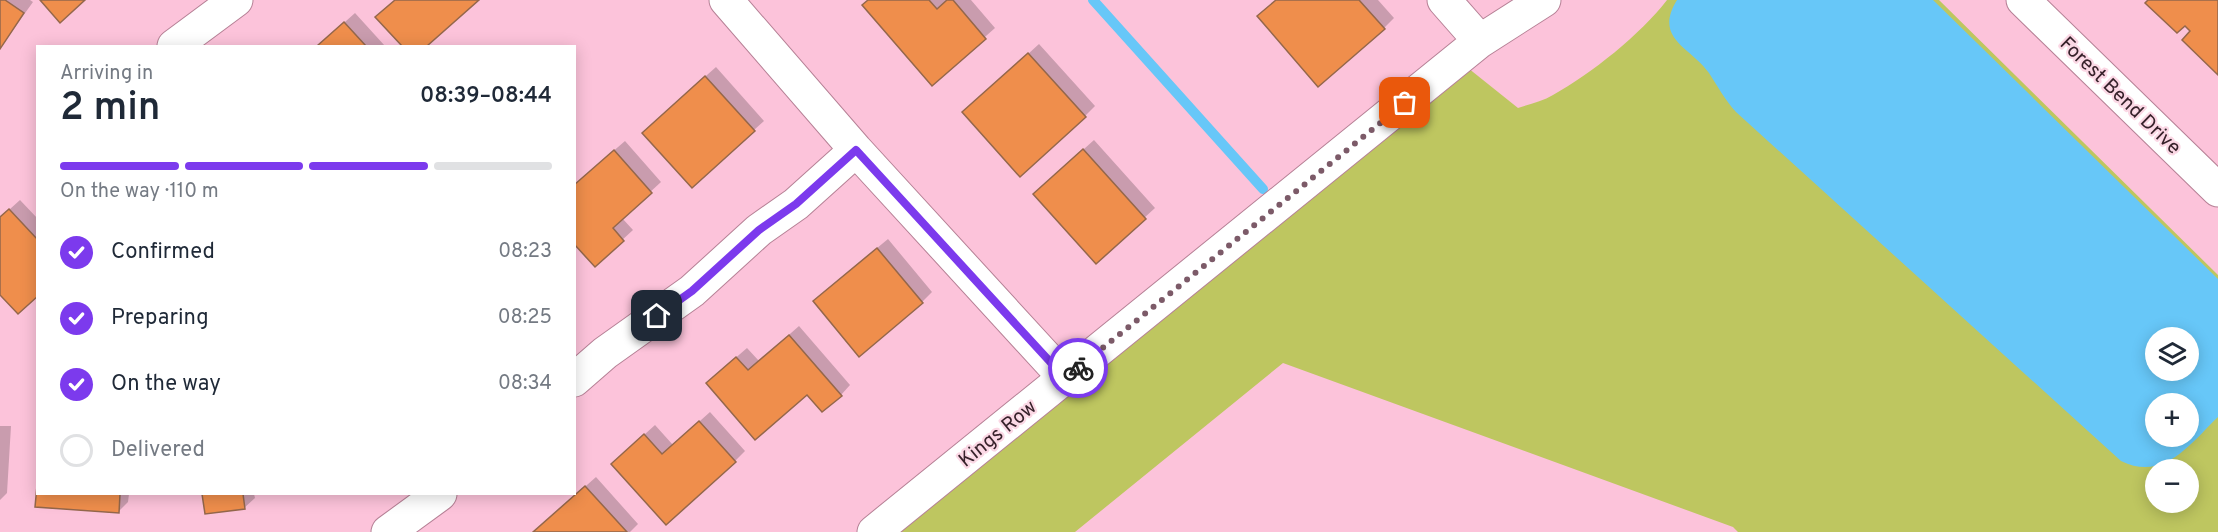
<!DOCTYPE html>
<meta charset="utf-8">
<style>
:root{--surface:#fff;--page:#f6f6f7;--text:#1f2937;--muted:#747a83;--line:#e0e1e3;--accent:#7c3aed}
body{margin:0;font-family:Overpass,sans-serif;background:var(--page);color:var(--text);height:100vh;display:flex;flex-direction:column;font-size:22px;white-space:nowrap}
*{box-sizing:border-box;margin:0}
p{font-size:20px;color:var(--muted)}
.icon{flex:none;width:33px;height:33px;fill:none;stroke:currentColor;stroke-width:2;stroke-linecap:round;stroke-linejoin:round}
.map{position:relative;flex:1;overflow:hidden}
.details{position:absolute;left:36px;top:45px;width:540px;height:450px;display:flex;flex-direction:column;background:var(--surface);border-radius:0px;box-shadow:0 3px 15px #0003}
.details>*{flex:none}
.fabs{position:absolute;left:2145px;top:327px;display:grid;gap:12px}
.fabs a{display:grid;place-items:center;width:54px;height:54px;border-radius:50%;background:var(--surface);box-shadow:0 3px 15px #0003;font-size:30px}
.pin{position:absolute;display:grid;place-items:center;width:51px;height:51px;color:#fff;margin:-26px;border-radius:12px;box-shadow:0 3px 9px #0006}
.courier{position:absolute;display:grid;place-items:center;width:60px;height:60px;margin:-30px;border:4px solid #7c3aed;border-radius:50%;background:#fff;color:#222;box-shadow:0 2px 8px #0007}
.head em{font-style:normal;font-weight:600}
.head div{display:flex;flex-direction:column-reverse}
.head{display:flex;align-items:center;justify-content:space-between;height:102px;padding:0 24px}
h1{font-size:39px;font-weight:600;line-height:45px}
.bar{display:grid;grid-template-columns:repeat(4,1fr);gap:9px 6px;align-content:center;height:72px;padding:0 24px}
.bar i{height:8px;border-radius:4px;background:var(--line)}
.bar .active{background:var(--accent)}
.bar p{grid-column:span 4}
ol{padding:0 24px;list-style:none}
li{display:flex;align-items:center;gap:18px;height:66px}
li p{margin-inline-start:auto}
li .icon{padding:6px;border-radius:50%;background:var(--accent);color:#fff;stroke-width:4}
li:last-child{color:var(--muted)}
li i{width:33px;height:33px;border:3px solid var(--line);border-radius:50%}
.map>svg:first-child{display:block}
.green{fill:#bec660;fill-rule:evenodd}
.water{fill:#67c7f8;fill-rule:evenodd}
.shadow{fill:#0003}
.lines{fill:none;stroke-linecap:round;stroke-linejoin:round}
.stream{stroke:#67c7f8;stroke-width:10}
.building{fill:#ef8e4c;stroke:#94674b;stroke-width:1.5}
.minor-casing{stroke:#b68196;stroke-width:35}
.minor{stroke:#fff;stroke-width:33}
.done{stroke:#7c5a68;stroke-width:6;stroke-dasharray:0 10.8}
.route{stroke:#7c3aed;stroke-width:8}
.labels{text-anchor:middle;stroke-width:4.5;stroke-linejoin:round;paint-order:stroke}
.street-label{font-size:20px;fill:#37222b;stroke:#fbd8e5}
</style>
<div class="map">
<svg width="2218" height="532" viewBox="0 0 2218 532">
<rect width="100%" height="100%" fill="#fcc3da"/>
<path class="green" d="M1667 0H1939L2218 275V532H1738L1733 527 1283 363 1075 532H874L1458 60 1518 108C1530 104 1543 101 1553 95 1591 74 1641 34 1667 0ZM2156 338H2188V370H2156ZM2156 404H2188V436H2156ZM2156 470H2188V502H2156Z"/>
<path class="water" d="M1677 0H1933L2218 279V417C2190 444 2164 482 2121 461L1736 112C1725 100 1718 87 1709 73 1691 47 1653 39 1677 0ZM2156 338H2188V370H2156ZM2156 404H2188V436H2156Z"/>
<path class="shadow" d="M0 0H30L33 2 0 48Z
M869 0H971L995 28 932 84Z
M1276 0H1378L1394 18 1384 28Z
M355 13 385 46H318Z
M1039 44 1095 106 1085 116 974 103Z
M716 67 764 121 754 130 653 123Z
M1094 140 1155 208 1096 262 1045 184Z
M625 141 661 182 622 218 633 230 595 265 574 185Z
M20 200 38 219V294L0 292V218Z
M888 239 932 292 922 302 825 291Z
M799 326 850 385 841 395 718 373 747 348 759 361Z
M710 412 745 451 735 461 623 454 655 425 673 445Z
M0 426H11L7 493 0 500Z
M596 477 638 524 630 532H534Z
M38 494H129L128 502 118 512 37 506Z
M204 494H254L255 498 244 508 206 512Z"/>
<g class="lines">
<path class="stream" d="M1093 0 1263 189"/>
</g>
<path class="building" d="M0 0H5L24 13 0 49Z
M40 0H85L60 23Z
M395 0H479L427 46H402L375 17Z
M868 0H929L937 9 947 0H953L986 39 932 86 862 5Z
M1276 0H1359L1385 29 1318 87 1257 16Z
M2148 0H2218V75L2182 40 2190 31 2185 26 2177 33 2145 3Z
M344 22 366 46H317Z
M1028 53 1086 117 1020 177 962 112Z
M705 76 755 131 692 188 642 133Z
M1083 149 1146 219 1096 264 1033 194Z
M614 150 652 193 613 228 624 241 595 267 574 244V185Z
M9 209 38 240V296L18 314 0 295V217Z
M877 248 923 303 859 357 813 301Z
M789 335 842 396 822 412 807 395 755 440 706 383 736 357 748 370Z
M699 421 736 462 666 525 611 464 644 434 662 454Z
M38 475V494H120L119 513 35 507Z
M585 486 627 532H533Z
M202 494H243L245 509 205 514Z"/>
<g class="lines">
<g class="minor-casing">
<path id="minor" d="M726 0 856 150 1065 378
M1444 0 1480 41
M2023 0 2218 190
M174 46 236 0
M574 380 605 353 692 291 759 230 796 204 856 150
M388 532 440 494
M874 532 1480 41 1544 0"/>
</g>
<use href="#minor" class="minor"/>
</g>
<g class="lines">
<path class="done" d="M1078 368 1405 103"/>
<path class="route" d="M657 316 692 291 759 230 796 204 856 150 1065 378 1078 368"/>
</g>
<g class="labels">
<g class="street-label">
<text transform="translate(2121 95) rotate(44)" y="7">Forest Bend Drive</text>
<text transform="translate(997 433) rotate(-39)" y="7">Kings Row</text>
</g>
</g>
</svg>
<div class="fabs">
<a><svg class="icon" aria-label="layers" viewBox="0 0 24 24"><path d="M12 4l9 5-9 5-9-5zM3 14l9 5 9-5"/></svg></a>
<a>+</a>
<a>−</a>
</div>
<div class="pin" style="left:1405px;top:103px;background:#ea580c"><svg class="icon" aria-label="bag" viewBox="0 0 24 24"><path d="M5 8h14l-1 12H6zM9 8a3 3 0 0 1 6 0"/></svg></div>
<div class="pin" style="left:657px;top:316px;background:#1f2937"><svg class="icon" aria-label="home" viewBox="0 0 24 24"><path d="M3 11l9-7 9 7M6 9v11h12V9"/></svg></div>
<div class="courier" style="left:1078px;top:368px"><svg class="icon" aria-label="bike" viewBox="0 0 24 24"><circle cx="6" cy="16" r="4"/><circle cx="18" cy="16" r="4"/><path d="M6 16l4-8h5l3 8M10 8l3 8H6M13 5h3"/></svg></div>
<section class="details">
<div class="head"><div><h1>2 min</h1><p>Arriving in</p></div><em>08:39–08:44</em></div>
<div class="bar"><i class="active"></i><i class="active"></i><i class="active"></i><i></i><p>On the way · 110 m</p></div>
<ol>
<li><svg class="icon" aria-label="check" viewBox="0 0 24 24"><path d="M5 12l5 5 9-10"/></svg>Confirmed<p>08:23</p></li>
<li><svg class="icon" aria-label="check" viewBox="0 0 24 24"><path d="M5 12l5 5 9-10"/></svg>Preparing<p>08:25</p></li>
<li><svg class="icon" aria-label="check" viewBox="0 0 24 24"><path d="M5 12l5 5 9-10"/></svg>On the way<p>08:34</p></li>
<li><i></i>Delivered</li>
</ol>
</section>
</div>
